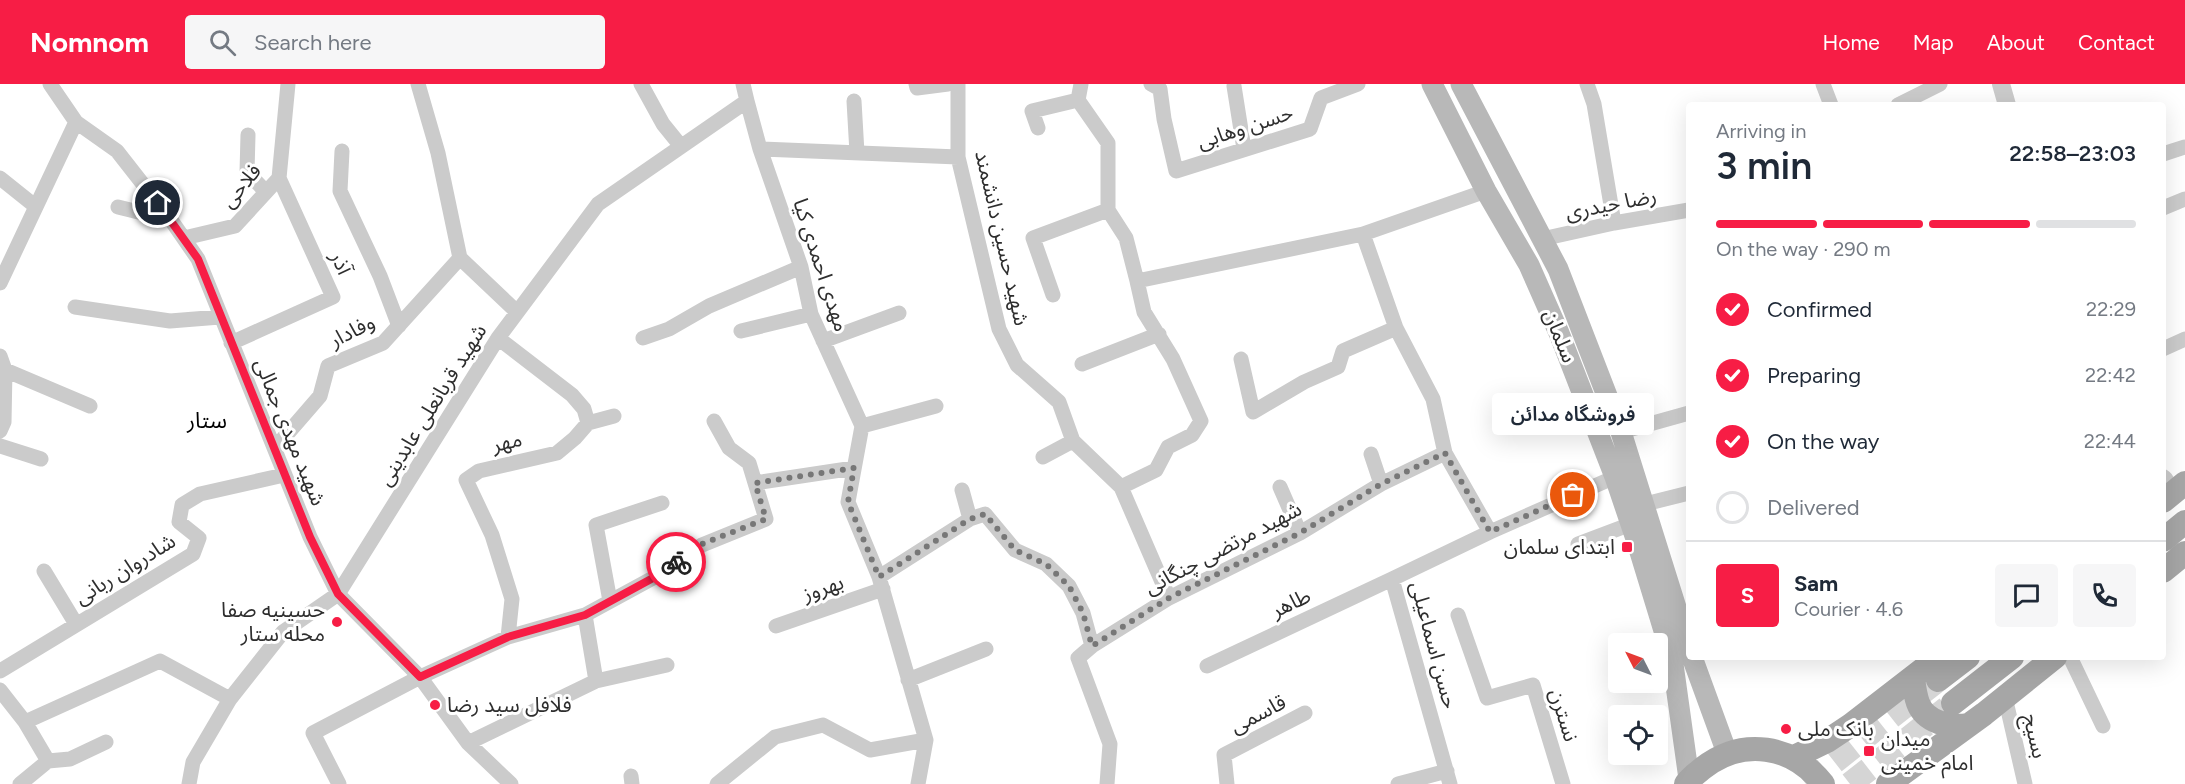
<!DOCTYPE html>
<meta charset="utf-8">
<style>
:root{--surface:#fff;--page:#f6f6f7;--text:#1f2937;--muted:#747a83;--line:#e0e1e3;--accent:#f71d45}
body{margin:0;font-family:Figtree,"Noto Sans Arabic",sans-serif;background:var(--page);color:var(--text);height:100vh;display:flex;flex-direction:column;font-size:22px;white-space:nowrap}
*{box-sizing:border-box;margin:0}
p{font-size:20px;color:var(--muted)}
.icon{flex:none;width:33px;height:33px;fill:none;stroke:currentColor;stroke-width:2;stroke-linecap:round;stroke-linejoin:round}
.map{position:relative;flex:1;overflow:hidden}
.drawer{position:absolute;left:1686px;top:18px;width:480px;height:558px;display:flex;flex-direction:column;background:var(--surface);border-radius:6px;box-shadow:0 6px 24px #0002}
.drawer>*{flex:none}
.needle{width:39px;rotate:312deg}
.buttons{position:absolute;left:1608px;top:549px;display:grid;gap:12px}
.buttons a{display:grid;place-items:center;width:60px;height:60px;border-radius:6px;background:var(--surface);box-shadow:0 6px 24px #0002;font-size:30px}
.pin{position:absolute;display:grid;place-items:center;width:51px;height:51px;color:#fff;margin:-26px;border:3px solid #fff;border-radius:50%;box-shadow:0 2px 6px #0007}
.courier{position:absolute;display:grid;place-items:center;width:60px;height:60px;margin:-30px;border:4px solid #f71d45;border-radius:50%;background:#fff;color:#222;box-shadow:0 2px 8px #0007}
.bubble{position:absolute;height:42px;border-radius:6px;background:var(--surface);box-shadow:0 6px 24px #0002;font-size:20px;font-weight:600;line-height:42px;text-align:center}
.head em{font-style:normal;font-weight:600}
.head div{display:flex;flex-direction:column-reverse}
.head{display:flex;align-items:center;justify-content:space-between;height:102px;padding:0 30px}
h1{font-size:39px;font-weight:600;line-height:45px}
.bar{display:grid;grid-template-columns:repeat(4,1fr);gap:9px 6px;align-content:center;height:72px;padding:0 30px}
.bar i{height:8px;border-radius:4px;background:var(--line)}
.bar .selected{background:var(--accent)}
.bar p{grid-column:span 4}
.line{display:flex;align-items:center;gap:15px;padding:0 30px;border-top:2px solid var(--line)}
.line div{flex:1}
.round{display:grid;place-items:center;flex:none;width:63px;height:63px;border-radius:6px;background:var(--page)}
ol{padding:0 30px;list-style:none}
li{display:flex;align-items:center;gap:18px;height:66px}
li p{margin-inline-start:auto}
li .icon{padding:6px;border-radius:50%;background:var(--accent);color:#fff;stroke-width:4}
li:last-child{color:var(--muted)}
li i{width:33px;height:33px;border:3px solid var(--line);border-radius:50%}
header{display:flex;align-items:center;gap:36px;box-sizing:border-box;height:84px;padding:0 30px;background:var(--accent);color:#fff}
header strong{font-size:28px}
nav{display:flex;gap:33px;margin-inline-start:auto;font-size:21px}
.search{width:420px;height:54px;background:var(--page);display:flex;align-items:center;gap:15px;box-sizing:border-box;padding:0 21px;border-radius:6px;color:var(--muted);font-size:22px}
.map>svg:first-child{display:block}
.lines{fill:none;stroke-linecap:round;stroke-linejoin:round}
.primary-tunnel{stroke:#d5d5d5;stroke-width:24;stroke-dasharray:24 12;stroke-linecap:butt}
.minor{stroke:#cbcbcb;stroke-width:15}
.tertiary{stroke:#cbcbcb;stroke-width:18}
.secondary{stroke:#b8b8b8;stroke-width:21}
.primary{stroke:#a6a6a6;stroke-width:24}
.done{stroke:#777;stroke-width:6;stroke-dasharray:0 10.8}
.route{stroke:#f71d45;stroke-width:8}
.poi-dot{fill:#f71d45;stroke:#fff;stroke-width:2}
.labels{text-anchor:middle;stroke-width:6;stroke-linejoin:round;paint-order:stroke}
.street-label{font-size:21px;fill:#2e2e2e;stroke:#fff}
.poi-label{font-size:21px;fill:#2e2e2e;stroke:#fff;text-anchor:start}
.neighbourhood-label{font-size:22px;fill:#000;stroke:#fff}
</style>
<header>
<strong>Nomnom</strong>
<div class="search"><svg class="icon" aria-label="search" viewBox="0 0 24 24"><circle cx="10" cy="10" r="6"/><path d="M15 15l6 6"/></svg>Search here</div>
<nav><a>Home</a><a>Map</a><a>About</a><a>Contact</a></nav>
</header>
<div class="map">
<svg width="2185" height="700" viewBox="0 0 2185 700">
<rect width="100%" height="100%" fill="#fff"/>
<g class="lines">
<path class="primary-tunnel" d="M1806 700 1938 596
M1850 700 1947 624"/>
<path class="minor" d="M50 0 76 38 117 67 171 136 198 175 310 453 338 510 420 593 468 659 511 700
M418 0 438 69 460 174 517 228
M641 0 663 40 680 61
M916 0 917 4 948 0
M958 0V73L999 245 1017 281 1059 318 1073 357 1121 403 1169 514
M1081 0 1078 16 1108 59V126L1126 154 1137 197 1363 150 1396 244 1433 315 1445 369 1490 448
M1151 0 1160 5 1164 35 1176 87 1310 45 1321 14 1358 0
M1587 0 1594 20 1614 139
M1823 0 1831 21
M1234 2 1244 65
M747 17 760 65 801 183 811 230 862 342 848 418 879 493 926 656 918 700
M854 17 857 69
M1898 21 1940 0
M1038 44 1032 27 1078 16
M248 51 247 88 266 108
M760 65 958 73
M342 67 340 107 380 192 399 242
M2163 70 2185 63
M0 94 35 122
M118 123 171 136
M2163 124 2185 115
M1363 150 1486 107
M184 154 235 142 279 94 288 0
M1542 155 1614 139 1689 126
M0 199 76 38
M1053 211 1033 154 1108 126
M75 223 170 237 220 233
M741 247 811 230
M498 254 572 311 584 325 588 339 575 354 557 369 479 387 466 396 492 451 512 515 508 553
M643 254 669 245 709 222 801 183
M823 257 899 229
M231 259 333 213 279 94
M2163 265 2185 255
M0 272 5 286 4 338 0 347
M1241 275 1253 328 1304 298 1338 283 1343 267 1396 244
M1082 280 1159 250
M0 288 5 286 90 322
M588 339 614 332
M862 342 936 322
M1621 348 1689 329
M0 362 41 375
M275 364 320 312 328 282 383 259 460 174
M1371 370 1381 400
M1043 373 1073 357
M755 399 854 384
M1121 403 1156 386 1168 363 1192 351 1201 337 1173 275 1144 228 1137 197
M1280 403 1300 449
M962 406 970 435
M1645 420 1689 409
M1578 460 1631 440
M44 487 76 540
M879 493 970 435 985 430 1015 466 1046 480 1069 502 1083 529 1092 562
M610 517 596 441 662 419
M585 531 596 597
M1458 531 1487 614 1533 601 1563 700
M776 542 883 505
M2070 573 2103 642
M1207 582 1392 495
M0 587 193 470 199 454 179 438 182 421 200 410 284 391
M908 596 986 565
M0 606 25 638 48 677 20 700
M2005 613 2025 700
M25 638 160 577 230 615
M468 659 596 597 667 581
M48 677 70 675 106 658
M631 692 632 700
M189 700 193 678 230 615 283 548 338 510 498 254 598 120 747 17 743 0
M339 700 313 649 420 593 508 553 585 531 653 494 702 461 766 435 749 379 729 364 714 337
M717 700 775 653 823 641 870 666 926 656
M1107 700 1110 660 1078 574 1092 562 1169 514 1300 449 1381 400 1445 369
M1227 700 1224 671 1305 629
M1398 700 1447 687
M1450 700 1392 495 1490 448 1615 393"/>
<path class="tertiary" d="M2001 0 2007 21
M2163 394 2165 396"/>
<path class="secondary" d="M1432 0 1486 107 1529 181 1559 249 1615 393 1636 455 1672 573 1689 695
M1461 0 1558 185 1621 348 1689 565
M1692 573 1727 669"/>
<path class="primary" d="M2163 417 2185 399
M2163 456 2185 438
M2163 487 2185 469
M1913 594C1914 602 1915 611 1918 619 1925 638 1950 644 1968 641
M1938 596 1968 573
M1953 619 2012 573
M1794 673 1827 657 1851 641 1939 573
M1686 700C1691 693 1697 689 1703 684 1743 653 1792 661 1823 700
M1888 700 1984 630 2055 573"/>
</g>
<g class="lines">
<path class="done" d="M676 478 702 460 766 435 755 399 854 384 848 418 879 493 970 435 985 430 1015 466 1046 480 1069 502 1083 529 1092 562 1169 514 1300 449 1381 400 1445 369 1490 448 1573 411"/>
<path class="route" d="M158 119 198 175 310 453 338 510 420 593 508 553 585 531 653 494 676 478"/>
</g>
<g class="poi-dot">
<rect x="1621" y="457" width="12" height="12" rx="3"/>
<circle cx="337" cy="538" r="6"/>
<circle cx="435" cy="621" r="6"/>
<circle cx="1786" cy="645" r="6"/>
<rect x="1863" y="661" width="12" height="12" rx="3"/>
</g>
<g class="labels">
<g class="street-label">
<text transform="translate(1245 43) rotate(-18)" y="7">حسن وهابی</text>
<text transform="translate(241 102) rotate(-50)" y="7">فلاحی</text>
<text transform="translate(1611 120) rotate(-11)" y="7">رضا حیدری</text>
<text transform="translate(1002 154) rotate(77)" y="7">شهید حسین دانشمند</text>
<text transform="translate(341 179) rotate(66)" y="7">آذر</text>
<text transform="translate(821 181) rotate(72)" y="7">مهدی احمدی کیا</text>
<text transform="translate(352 247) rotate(-27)" y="7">وفادار</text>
<text transform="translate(1560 252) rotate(68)" y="7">سلمان</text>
<text transform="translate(432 321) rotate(-58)" y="7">شهید قربانعلی عابدینی</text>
<text transform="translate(290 348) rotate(68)" y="7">شهید مهدی جمالی</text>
<text transform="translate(507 358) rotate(-13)" y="7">مهر</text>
<text transform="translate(1223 464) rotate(-28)" y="7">شهید مرتضی چنگانی</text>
<text transform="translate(125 485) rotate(-32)" y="7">شادروان ربانی</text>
<text transform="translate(823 504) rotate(-19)" y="7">بهروز</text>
<text transform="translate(1291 519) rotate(-25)" y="7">طاهر</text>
<text transform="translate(1434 561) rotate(75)" y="7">حسن اسماعیلی</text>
<text transform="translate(1258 630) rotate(-27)" y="7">قاسمی</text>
<text transform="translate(1564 631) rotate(73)" y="7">نسترن</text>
<text transform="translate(2035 652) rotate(77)" y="7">بسیج</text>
</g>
<g class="poi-label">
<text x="1615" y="470" text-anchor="end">ابتدای سلمان</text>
<text x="325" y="533" text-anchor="end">حسینیه صفا<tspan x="325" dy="24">محله ستار</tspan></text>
<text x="447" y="628">فلافل سید رضا</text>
<text x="1798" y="652">بانک ملی</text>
<text x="1881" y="662">میدان<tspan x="1881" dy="24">امام خمینی</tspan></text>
</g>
<g class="neighbourhood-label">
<text x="207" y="344">ستار</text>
</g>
</g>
</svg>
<div class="buttons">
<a><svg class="needle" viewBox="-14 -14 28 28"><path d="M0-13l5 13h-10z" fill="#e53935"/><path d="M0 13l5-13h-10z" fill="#747a83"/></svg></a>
<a><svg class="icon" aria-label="locate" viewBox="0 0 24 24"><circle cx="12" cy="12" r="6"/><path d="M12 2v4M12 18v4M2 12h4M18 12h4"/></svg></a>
</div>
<div class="pin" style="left:1573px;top:411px;background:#ea580c"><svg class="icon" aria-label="bag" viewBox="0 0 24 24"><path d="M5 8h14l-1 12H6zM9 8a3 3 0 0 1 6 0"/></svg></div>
<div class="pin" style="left:158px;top:119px;background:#1f2937"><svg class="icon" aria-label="home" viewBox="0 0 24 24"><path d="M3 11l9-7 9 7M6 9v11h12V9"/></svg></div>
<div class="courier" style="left:676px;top:478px"><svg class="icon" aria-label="bike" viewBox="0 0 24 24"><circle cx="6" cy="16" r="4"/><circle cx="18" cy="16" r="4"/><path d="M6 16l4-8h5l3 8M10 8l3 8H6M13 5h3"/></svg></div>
<div class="bubble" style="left:1492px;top:309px;width:162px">فروشگاه مدائن</div>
<section class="drawer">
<div class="head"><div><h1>3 min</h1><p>Arriving in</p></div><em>22:58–23:03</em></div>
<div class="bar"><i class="selected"></i><i class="selected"></i><i class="selected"></i><i></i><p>On the way · 290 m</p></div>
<ol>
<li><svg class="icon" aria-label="check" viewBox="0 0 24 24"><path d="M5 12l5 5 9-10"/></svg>Confirmed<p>22:29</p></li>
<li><svg class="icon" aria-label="check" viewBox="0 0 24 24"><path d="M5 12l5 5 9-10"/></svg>Preparing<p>22:42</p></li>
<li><svg class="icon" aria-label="check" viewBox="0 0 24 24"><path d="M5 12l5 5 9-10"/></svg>On the way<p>22:44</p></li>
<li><i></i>Delivered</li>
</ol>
<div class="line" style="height:108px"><b class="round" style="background:var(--accent);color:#fff">S</b><div><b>Sam</b><p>Courier · 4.6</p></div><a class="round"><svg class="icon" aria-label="chat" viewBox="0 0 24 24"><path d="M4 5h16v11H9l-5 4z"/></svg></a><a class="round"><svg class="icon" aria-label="phone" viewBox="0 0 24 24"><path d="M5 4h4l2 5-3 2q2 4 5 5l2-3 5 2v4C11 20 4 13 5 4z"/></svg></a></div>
</section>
</div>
